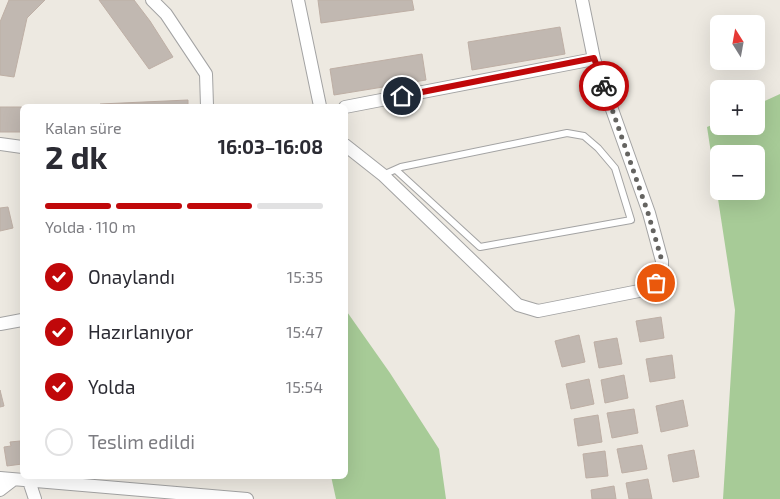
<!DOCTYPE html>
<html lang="tr">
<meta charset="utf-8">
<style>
:root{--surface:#fff;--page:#f2f2f3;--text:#2b2b33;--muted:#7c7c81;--line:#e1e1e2;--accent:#c0080a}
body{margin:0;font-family:"Exo 2",sans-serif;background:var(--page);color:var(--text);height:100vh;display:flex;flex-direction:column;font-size:19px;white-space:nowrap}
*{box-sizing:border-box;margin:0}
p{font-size:16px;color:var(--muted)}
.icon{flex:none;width:28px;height:28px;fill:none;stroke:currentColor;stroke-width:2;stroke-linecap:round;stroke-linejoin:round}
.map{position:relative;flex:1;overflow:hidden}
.panel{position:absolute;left:20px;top:104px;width:328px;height:375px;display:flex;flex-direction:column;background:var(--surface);border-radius:8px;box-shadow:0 5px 20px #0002}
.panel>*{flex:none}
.needle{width:32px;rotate:349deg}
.fabs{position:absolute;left:710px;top:15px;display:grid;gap:10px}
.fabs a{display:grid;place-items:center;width:55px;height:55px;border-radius:8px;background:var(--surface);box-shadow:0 5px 20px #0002;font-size:25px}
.pin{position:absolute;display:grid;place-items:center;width:42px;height:42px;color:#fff;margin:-21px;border:2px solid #fff;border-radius:50%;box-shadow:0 1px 5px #0007}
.courier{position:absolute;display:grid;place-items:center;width:50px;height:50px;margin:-25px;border:4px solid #c0080a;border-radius:50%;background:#fff;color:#222;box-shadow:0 1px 6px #0007}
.head em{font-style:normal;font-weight:700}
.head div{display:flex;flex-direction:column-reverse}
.head{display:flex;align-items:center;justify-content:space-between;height:85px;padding:0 25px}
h1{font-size:32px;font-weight:700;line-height:38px}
.bar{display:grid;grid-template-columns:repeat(4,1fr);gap:8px 5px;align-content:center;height:60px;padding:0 25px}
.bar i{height:6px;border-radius:4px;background:var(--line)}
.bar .selected{background:var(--accent)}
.bar p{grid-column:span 4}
ol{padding:0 25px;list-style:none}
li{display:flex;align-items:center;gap:15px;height:55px}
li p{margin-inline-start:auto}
li .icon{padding:5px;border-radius:50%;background:var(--accent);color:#fff;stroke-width:4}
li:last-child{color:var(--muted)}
li i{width:28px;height:28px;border:2px solid var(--line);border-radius:50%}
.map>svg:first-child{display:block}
.forest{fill:#a7cb97;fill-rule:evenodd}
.building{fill:#c1b8b1;stroke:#beafa5}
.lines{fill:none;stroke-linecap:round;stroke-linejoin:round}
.service-casing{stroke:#a3a3a3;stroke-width:8}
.minor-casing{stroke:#a3a3a3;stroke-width:14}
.service{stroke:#fff;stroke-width:6}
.minor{stroke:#fff;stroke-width:12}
.done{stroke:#656461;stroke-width:5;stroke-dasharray:0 9}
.route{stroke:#c0080a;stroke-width:6}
</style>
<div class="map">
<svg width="780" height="499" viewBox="0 0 780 499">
<rect width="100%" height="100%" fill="#ede9e1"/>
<path class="forest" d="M780 94V499H723L735 310 707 127 719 122V126H756V105ZM719 154H756V191H719Z
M345 309 390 373 439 449 446 499H336L331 476H345Z"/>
<path class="building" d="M9 0H45L27 18 14 77 0 75V22Z
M99 0H134L150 21 173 57 149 69Z
M318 0H412L414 10 321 23Z
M560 27 565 54 472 70 468 42Z
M422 54 426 80 334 95 330 69Z
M188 100V106H100V104Z
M0 107H22V132H0Z
M8 207 13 228 0 231V208Z
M661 317 664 338 640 342 636 321Z
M579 335 585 362 562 367 555 341Z
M617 338 622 364 599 368 594 342Z
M672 355 675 378 650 382 646 359Z
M624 375 628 398 605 403 601 380Z
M589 379 594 404 571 409 566 384Z
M0 390 4 406 0 407Z
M683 400 688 426 661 432 656 406Z
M634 409 638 433 612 438 607 413Z
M598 415 602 442 578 446 574 419Z
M20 441 22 464 7 466 4 447 11 446 10 442Z
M642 445 647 469 622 473 617 449Z
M694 450 699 477 673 482 668 455Z
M605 451 608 476 586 478 583 454Z
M648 479 652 499H629L626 483Z
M614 486 616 499H592L591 490Z"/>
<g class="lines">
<g class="service-casing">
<path id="service" d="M383 175 401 167 567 133 584 136 598 148 615 168 631 220 480 247 396 170"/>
</g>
<g class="minor-casing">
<path id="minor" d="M152 0 166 14 206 74 207 106
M298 0 320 106
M345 107 594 59
M0 144 22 147
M345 145 383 175 518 305 538 311 644 290 656 283 662 274V261L649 213 594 59 582 0
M0 324 22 320
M0 478 247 499
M29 481 35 499
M0 490 13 480"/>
</g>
<use href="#service" class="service"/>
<use href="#minor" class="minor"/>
</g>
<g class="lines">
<path class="done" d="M604 86 648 213 662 261V274L656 283"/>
<path class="route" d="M402 96 594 58 604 86"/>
</g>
</svg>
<div class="fabs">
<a><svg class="needle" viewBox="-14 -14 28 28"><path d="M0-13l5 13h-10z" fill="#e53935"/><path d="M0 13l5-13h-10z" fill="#7c7c81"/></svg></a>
<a>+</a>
<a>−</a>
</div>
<div class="pin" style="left:656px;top:283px;background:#ea580c"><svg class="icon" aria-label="bag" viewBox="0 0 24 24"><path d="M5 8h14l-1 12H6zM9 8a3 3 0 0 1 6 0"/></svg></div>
<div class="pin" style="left:402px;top:96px;background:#1f2937"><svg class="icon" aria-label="home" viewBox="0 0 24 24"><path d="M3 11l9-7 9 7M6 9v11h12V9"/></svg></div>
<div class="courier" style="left:604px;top:86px"><svg class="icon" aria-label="bike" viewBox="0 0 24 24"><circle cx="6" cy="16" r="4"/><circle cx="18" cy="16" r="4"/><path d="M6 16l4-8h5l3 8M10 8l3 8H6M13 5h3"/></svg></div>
<section class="panel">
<div class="head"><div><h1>2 dk</h1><p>Kalan süre</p></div><em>16:03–16:08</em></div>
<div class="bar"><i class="selected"></i><i class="selected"></i><i class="selected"></i><i></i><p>Yolda · 110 m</p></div>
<ol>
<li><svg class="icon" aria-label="check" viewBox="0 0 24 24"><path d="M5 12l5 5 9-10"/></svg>Onaylandı<p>15:35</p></li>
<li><svg class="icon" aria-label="check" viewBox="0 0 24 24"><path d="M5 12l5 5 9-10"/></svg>Hazırlanıyor<p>15:47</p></li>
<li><svg class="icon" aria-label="check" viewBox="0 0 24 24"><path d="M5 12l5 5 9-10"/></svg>Yolda<p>15:54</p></li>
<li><i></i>Teslim edildi</li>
</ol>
</section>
</div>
